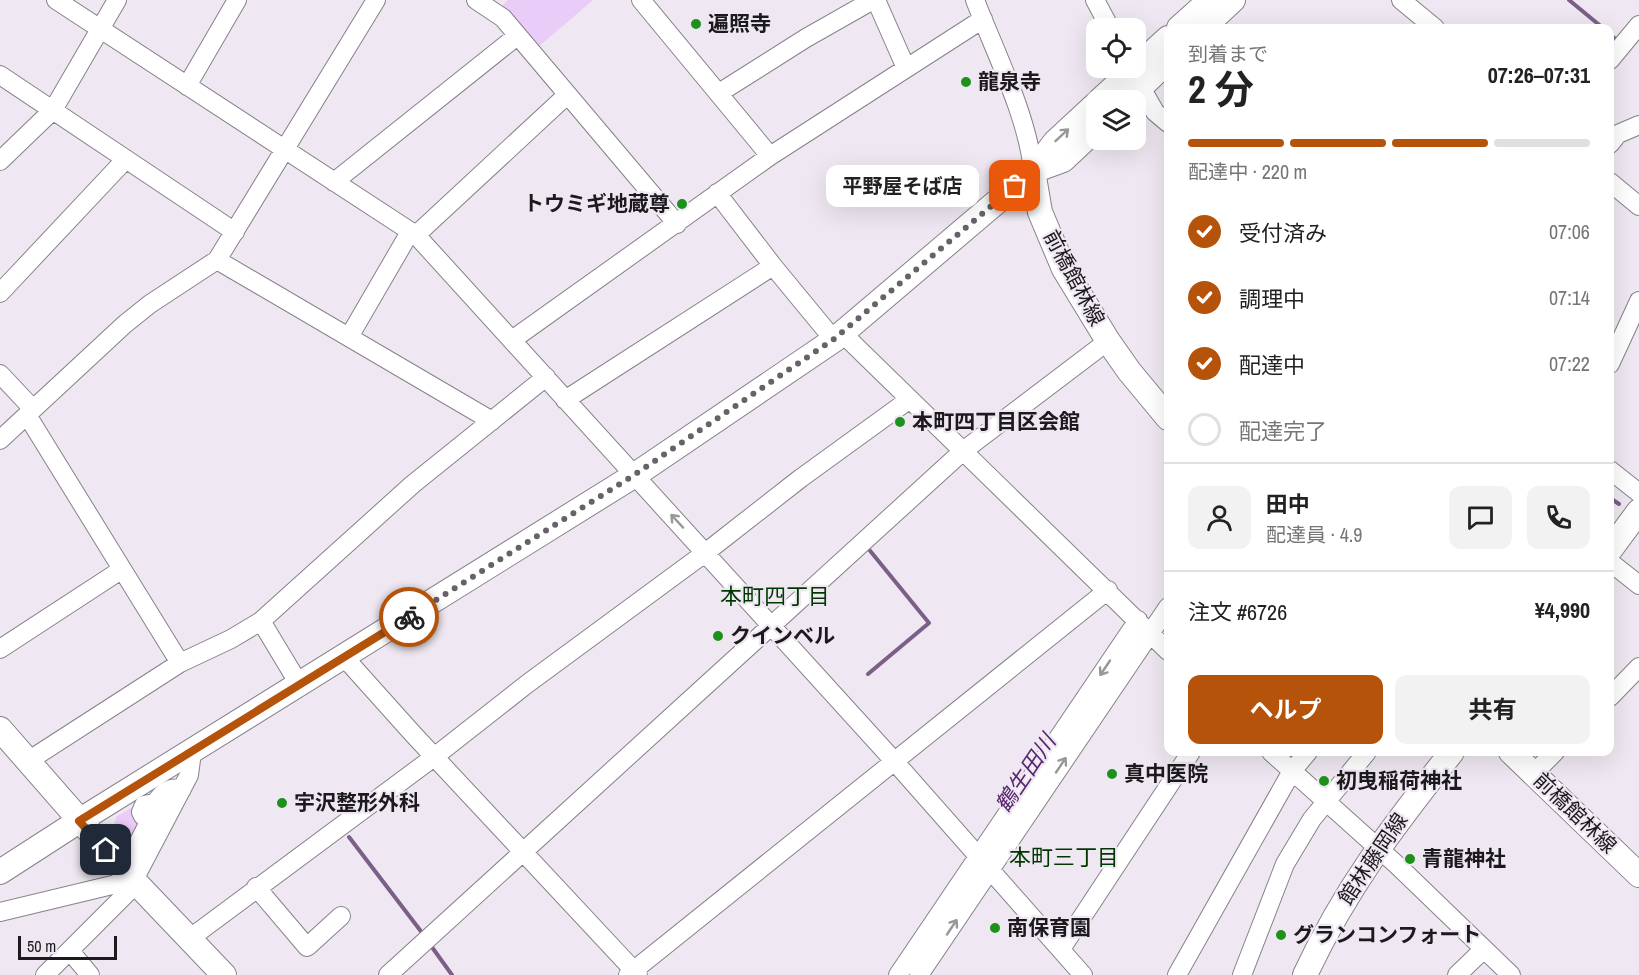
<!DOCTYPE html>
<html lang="ja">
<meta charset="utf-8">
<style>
:root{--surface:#fff;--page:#f2f2f2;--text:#222;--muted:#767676;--line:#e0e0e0;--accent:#b45309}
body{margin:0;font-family:"Archivo Narrow","Noto Sans JP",sans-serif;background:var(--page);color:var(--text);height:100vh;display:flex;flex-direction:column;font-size:22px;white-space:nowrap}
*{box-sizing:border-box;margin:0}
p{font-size:20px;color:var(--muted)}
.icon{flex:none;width:33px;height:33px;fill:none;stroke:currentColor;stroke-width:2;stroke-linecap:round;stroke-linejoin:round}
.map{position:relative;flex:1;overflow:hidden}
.details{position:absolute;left:1164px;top:24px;width:450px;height:732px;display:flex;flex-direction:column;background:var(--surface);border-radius:12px;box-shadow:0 6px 24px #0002}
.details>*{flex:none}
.buttons{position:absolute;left:1086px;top:18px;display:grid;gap:12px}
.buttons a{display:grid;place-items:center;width:60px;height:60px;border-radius:12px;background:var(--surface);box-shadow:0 6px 24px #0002;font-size:30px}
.scale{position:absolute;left:18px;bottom:15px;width:99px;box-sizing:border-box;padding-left:6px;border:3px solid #1c1a1d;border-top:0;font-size:16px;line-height:21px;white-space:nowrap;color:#1c1a1d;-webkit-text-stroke:4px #efe8f2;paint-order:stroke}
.pin{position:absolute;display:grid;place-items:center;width:51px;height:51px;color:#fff;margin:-26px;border-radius:12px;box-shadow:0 3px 9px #0006}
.courier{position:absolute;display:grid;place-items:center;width:60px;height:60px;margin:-30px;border:4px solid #b45309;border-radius:50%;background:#fff;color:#222;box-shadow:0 2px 8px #0007}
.bubble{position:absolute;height:42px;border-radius:12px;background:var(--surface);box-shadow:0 6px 24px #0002;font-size:20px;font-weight:700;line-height:42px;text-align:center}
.headline em{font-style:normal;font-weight:700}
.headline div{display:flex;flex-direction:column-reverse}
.headline{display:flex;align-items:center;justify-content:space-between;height:102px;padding:0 24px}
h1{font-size:39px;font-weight:700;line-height:45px}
.bar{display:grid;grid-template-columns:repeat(4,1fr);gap:9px 6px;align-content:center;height:72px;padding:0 24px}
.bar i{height:8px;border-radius:4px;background:var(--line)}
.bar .selected{background:var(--accent)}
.bar p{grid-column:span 4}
.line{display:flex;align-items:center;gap:15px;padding:0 24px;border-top:2px solid var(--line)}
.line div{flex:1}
.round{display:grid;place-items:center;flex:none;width:63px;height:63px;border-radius:12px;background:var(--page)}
ol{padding:0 24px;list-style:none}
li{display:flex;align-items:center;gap:18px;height:66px}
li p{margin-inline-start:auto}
li .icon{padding:6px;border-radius:50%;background:var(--accent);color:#fff;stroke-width:4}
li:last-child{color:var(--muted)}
li i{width:33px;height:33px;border:3px solid var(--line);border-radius:50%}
.button{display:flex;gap:12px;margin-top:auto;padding:12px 24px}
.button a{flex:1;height:69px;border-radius:12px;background:var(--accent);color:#fff;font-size:24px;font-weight:700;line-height:69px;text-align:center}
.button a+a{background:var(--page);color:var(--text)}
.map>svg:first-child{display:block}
.green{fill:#e9ccf8}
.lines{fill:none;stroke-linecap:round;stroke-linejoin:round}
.stream{stroke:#7b5f88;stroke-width:4}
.minor-casing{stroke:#87818a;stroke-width:20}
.major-casing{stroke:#87818a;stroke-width:26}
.minor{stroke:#fff;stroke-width:18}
.major{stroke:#fff;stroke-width:24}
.oneway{stroke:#999899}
.done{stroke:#666268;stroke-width:6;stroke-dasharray:0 10.8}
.route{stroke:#b45309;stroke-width:8}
.poi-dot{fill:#1e911b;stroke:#efe8f2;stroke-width:2}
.labels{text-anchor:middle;stroke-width:4.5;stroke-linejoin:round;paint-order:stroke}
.poi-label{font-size:21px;font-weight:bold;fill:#1c1a1d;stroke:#efe8f2;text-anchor:start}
.street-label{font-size:21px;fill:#1c1a1d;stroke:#efe8f2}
.neighbourhood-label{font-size:22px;fill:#003700;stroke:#efe8f2}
.water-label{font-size:22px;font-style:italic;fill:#58256d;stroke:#efe8f2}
</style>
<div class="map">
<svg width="1639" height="975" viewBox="0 0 1639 975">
<rect width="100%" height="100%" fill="#efe8f2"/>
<path class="green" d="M508 0H593L536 49 501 7Z
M177 780 138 862 112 833 116 817Z"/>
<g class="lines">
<path class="stream" d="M1569 0 1603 28
M1610 34 1616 40
M1610 498 1619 504
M867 547 929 623 868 674
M349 837 423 934
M429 943 452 975"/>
<g class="minor-casing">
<path id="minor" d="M56 0 416 235 895 762 1083 975
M476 0 503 18 677 224
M641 0 770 156
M876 0 906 68
M975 0C995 52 1028 117 1033 171
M1095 0 1110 28
M1401 0 1435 28
M1610 60 1639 25
M0 75 235 232
M1135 77 1155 112 1168 123
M187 86 237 0
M719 93 806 38 873 0
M1610 144 1618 134 1639 125
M0 161 53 110 117 0
M334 182 517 36
M1610 182 1639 206
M717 193 773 266 834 340
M416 235 567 95
M217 260 492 421
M0 293 125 160
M842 333 1168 651
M349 337 410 232
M512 340 770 156 983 19
M1610 364 1639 301
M0 374 33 409
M565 400 773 266
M27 415 180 663
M0 440 125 324 150 304 217 260 376 0
M1610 470 1639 493
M1610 562 1639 585
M261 621 299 684
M0 649 121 570
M344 657 413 734 638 975
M1610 697 1639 667
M1271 752 1397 865 1511 975
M28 761 180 663 231 639 261 621 413 484 546 377
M1534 773 1555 752
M153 806 149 804 144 805 141 812 143 816 150 820 156 816V809L153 806C161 794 167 786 182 789
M119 865 132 855 150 820
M256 887 307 947 341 916
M0 912 133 880
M189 939 434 757 527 684 705 553 801 478 910 399
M1061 949 1191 752
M70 951 90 975
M45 975 127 893 189 775 192 752
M388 975 963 451 1108 341
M628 975 1108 590
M898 975 1138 620
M919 975 1168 607
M1177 975 1292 771 1308 752
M1242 975 1285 864 1312 819 1367 752
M1457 975 1484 949"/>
</g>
<g class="major-casing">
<path id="major" d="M1179 28 1210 0
M1203 28 1233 0
M1100 100 1168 38
M1127 100 1168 61
M1033 171 1040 212 1064 269 1108 341 1129 371 1168 418
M1033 171 1063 160 1096 129
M1610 550 1639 511
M0 729 119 865 224 975
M1511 752 1639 875
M0 872 79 821 635 475 834 340 1033 171 1055 142 1096 104
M1305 975C1345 889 1394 825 1452 752"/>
</g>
<use href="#minor" class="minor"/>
<use href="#major" class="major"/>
</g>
<defs><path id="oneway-shaft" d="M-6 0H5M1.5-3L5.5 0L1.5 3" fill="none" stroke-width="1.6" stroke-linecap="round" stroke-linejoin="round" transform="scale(1.5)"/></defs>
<g class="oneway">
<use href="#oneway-shaft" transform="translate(1062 135) rotate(-43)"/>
<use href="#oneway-shaft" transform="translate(677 521) rotate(-133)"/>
<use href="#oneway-shaft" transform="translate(1105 668) rotate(124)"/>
<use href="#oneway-shaft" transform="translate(1061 765) rotate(-56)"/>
<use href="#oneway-shaft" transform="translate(952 927) rotate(-56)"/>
</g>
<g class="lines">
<path class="done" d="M409 617 634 475 834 339 1015 186"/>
<path class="route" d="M106 850 79 821 409 617"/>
</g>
<g class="poi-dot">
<circle cx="696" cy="24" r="6"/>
<circle cx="966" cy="82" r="6"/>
<circle cx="682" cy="204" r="6"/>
<circle cx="900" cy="422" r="6"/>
<circle cx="718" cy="636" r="6"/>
<circle cx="1112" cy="774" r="6"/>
<circle cx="1324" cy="781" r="6"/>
<circle cx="282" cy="803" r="6"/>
<circle cx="1410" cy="859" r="6"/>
<circle cx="995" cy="928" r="6"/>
<circle cx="1281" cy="935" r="6"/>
</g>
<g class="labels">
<g class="poi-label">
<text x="708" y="31">遍照寺</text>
<text x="978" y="89">龍泉寺</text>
<text x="670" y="211" text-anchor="end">トウミギ地蔵尊</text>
<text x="912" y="429">本町四丁目区会館</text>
<text x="730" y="643">クインベル</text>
<text x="1124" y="781">真中医院</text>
<text x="1336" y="788">初曳稲荷神社</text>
<text x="294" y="810">宇沢整形外科</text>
<text x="1422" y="866">青龍神社</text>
<text x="1007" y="935">南保育園</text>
<text x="1293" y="942">グランコンフォート</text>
</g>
<g class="street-label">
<text transform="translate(1074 278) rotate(62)" y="7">前橋館林線</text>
<text transform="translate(1575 813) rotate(44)" y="7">前橋館林線</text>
<text transform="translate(1373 859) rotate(-56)" y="7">館林藤岡線</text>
</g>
<g class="neighbourhood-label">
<text x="775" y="604">本町四丁目</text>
<text x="1064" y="865">本町三丁目</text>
</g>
<g class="water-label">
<text transform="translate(1025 773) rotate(-56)" y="8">鶴生田川</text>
</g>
</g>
</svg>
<div class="buttons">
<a><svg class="icon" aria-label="locate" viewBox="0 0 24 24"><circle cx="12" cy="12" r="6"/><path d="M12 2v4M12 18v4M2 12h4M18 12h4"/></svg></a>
<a><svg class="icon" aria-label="layers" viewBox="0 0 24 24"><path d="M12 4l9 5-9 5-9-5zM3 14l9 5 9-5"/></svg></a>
</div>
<div class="scale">50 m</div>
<div class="pin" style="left:1015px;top:186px;background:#ea580c"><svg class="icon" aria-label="bag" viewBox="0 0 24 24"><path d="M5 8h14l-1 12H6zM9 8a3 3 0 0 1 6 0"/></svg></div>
<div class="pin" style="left:106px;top:850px;background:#1f2937"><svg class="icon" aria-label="home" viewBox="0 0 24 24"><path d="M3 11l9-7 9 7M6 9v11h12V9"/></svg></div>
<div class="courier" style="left:409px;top:617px"><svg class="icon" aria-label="bike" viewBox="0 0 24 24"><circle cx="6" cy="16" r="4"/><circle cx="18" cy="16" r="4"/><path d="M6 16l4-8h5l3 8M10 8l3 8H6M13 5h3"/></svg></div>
<div class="bubble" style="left:826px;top:165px;width:153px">平野屋そば店</div>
<section class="details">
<div class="headline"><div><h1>2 分</h1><p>到着まで</p></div><em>07:26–07:31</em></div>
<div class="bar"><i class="selected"></i><i class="selected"></i><i class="selected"></i><i></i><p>配達中 · 220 m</p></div>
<ol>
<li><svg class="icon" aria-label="check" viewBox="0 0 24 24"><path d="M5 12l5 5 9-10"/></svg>受付済み<p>07:06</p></li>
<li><svg class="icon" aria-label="check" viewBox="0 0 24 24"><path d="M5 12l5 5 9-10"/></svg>調理中<p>07:14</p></li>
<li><svg class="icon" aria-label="check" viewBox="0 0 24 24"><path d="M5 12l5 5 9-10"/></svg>配達中<p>07:22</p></li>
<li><i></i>配達完了</li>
</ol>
<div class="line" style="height:108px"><a class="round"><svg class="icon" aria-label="person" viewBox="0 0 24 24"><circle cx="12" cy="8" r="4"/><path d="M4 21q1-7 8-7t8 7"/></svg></a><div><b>田中</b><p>配達員 · 4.9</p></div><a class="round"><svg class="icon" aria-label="chat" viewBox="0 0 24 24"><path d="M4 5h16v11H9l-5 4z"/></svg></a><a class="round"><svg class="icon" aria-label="phone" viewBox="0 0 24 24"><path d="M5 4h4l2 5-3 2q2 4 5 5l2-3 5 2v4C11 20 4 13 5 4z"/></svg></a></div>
<div class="line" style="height:78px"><div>注文 #6726</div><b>¥4,990</b></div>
<div class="button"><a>ヘルプ</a><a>共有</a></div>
</section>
</div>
